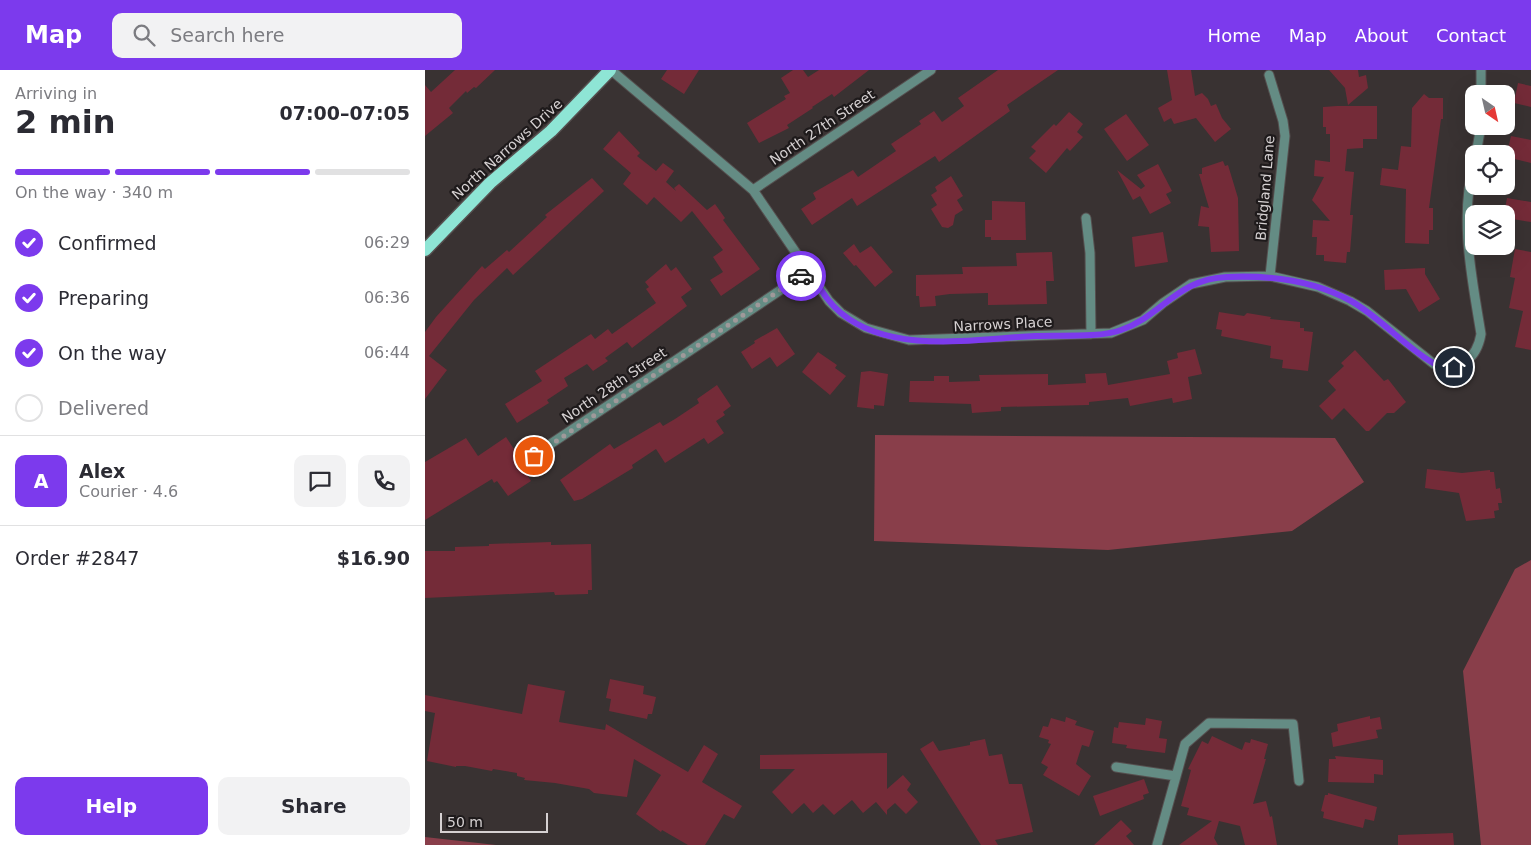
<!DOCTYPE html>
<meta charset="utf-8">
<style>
:root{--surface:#fff;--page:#f2f2f3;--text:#2b2b33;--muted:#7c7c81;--line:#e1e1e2;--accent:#7c3aed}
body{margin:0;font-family:"DejaVu Sans",sans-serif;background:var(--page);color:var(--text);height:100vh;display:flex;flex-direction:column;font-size:19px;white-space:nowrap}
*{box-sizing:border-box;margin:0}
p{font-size:16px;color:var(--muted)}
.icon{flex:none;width:28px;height:28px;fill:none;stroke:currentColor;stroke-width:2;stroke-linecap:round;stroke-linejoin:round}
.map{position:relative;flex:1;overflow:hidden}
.sheet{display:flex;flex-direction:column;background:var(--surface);width:425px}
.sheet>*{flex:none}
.needle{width:32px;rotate:146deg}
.buttons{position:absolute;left:1040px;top:15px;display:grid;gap:10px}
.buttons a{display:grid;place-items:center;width:50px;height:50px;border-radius:10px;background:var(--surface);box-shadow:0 5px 20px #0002;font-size:25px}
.scale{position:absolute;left:15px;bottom:12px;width:108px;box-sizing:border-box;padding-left:5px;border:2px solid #d6d1d2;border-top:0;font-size:14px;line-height:18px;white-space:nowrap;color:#d6d1d2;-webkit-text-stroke:4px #1e1a1b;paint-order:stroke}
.pin{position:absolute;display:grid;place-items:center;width:42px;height:42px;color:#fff;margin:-21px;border:2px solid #fff;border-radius:50%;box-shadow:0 1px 5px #0007}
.courier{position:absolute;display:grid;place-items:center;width:50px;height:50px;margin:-25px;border:4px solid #7c3aed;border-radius:50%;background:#fff;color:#222;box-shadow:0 1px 6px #0007}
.overview em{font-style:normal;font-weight:800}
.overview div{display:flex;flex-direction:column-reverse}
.overview{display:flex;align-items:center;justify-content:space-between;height:85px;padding:0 15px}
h1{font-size:32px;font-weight:800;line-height:38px}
.bar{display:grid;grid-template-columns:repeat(4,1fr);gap:8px 5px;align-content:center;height:60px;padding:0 15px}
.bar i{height:6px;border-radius:4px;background:var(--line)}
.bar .active{background:var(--accent)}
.bar p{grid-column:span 4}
.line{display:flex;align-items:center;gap:12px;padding:0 15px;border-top:1px solid var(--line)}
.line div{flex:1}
.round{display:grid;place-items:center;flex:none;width:52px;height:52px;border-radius:10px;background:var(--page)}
ol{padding:0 15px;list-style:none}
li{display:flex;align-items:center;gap:15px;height:55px}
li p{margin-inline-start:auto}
li .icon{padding:5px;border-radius:50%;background:var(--accent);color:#fff;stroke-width:4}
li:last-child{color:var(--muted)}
li i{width:28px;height:28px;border:2px solid var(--line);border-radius:50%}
.primary-button{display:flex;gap:10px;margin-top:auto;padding:10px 15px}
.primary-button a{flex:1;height:58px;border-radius:10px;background:var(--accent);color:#fff;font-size:20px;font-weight:800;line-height:58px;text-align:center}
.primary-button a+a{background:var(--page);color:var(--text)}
header{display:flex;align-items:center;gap:30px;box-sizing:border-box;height:70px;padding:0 25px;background:var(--accent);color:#fff}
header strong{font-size:24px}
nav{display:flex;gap:28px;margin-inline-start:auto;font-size:18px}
.search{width:350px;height:45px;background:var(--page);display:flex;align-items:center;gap:12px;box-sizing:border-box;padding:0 18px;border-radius:10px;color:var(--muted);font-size:19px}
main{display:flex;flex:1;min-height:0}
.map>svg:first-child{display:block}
.forest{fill:#893e4a}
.building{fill:#742b38}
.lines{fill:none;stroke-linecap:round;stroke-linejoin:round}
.minor-casing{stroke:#554f4f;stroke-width:11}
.major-casing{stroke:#554f4f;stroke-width:15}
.minor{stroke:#648c84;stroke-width:9}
.major{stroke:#8ee5d5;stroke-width:12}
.done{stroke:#9f999a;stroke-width:5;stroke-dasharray:0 9}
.route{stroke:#7c3aed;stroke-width:6}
.labels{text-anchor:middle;stroke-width:4.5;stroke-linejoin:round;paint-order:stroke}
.street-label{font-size:14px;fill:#d6d1d2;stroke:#1e1a1b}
</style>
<header>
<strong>Map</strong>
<div class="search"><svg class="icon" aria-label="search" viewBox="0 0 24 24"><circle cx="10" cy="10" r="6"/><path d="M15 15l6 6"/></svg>Search here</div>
<nav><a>Home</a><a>Map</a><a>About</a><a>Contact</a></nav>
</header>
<main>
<section class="sheet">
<div class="overview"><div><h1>2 min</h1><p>Arriving in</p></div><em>07:00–07:05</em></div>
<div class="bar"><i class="active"></i><i class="active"></i><i class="active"></i><i></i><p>On the way · 340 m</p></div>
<ol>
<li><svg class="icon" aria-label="check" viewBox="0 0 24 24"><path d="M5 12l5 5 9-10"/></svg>Confirmed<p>06:29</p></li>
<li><svg class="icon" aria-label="check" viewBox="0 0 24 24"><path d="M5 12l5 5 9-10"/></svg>Preparing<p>06:36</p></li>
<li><svg class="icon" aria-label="check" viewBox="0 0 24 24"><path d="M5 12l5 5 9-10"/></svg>On the way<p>06:44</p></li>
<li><i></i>Delivered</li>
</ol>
<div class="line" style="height:90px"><b class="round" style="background:var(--accent);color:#fff">A</b><div><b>Alex</b><p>Courier · 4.6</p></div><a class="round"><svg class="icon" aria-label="chat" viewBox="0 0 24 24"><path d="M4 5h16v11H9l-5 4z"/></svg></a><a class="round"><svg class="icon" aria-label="phone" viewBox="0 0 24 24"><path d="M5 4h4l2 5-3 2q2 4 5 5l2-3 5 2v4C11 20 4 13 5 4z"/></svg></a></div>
<div class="line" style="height:65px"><div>Order #2847</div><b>$16.90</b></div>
<div class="primary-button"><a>Help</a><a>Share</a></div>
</section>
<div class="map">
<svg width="1106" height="775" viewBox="0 0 1106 775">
<rect width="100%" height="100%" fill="#393232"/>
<path class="forest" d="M450 365 910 368 939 412 867 461 683 480 449 471Z
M1106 490V775H1056L1038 601 1090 499Z
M0 767 71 775H0Z"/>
<path class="building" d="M30 0H70L51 18 49 17 42 23 41 21 24 38 28 43 0 66V15L6 22Z
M242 0H274L259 24 236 9Z
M368 0H378L383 7 394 0H444L409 27 407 24 387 37 388 38 362 55 364 58 334 73 322 53 361 29 359 26 365 23 356 8Z
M573 0H633L582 35 585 41 514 92 510 86 432 136 427 128 387 155 376 139 391 129 388 123 428 100 433 107 471 81 466 74 496 54 494 51 509 41 517 52 539 36 533 28Z
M742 0H766L770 26 777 23 783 29 786 36 791 34 797 48 806 59 790 72 771 48 749 54 746 48 739 52 733 38 747 30Z
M904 0H933L934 7 941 5 943 18 923 35 920 18Z
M1093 13 1106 16V37L1089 33Z
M999 24 1004 28H1018V49H1016L1004 138H1008V160H1004V174L980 173 981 119 955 115 957 98 973 100 976 76 986 77 987 38Z
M912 36H952V69H938V78L922 79 920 101 929 102 925 145H928L925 182H922L921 193 899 191V185H891L892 167H887L888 150 905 151 887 130 899 107 889 106 890 90 905 92V64H901V57H898V37Z
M644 42 658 54 652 62 658 67 645 81 642 78 621 103 604 88 611 81 606 77 629 54 631 56Z
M701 44 724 75 702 91 679 59Z
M194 61 215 83 212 86 231 101 238 93 249 101 241 112 251 121 249 118 254 114 282 140 290 134 300 148 298 150 335 199 296 226 285 210 298 202 288 187 298 180 267 141 256 152 229 127 222 135 198 114 206 103 178 79Z
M1086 66 1106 70V93L1081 87Z
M798 91 800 96 803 95 813 128 814 181 786 182 784 157 773 156 776 136 784 138 774 104H777V98Z
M733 94 747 121 741 124 746 133 725 144 715 126 708 130 692 100 716 119 720 116 712 105Z
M526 106 538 126 532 130 538 140 530 145 528 155 523 158 517 157 506 139 512 135 506 125 512 121 510 117Z
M167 108 179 121 88 205 82 198 49 230 4 286 22 300 0 329V262L11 247 57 196 60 199 82 180 84 182 122 147 120 145Z
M1082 128 1106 132V152L1081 148 1079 144Z
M567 131 600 132 601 170H566V167H560V150H567Z
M738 162 743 192 710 197 707 167Z
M429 174 435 183 446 176 468 202 450 217 431 195 429 196 418 183Z
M1090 179 1106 182V280L1090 277 1098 241 1084 238 1090 208 1085 207Z
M627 182 629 211H621L622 234 563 235V223L525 224 510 226 511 236 495 237 494 226H491V205L538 204 537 197 592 196 591 183Z
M241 194 246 201 251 197 267 219 256 227 262 236 207 278 202 272 180 288 183 291 168 301 162 294 139 308 143 316 122 330 124 333 92 353 80 334 117 311 110 301 166 264 170 269 183 259 187 264 231 233 221 219 224 217 220 212Z
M1000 198V204L1015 229 994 242 981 219 960 220 959 200Z
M794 242 819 246 822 243 846 247 845 249 875 252V258H879V261L888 262 883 301 857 298 858 290 845 288 846 276 796 266 797 260 791 259Z
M352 258 370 284 352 297 345 287 327 299 316 282 330 273 329 271Z
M770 279 777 304 763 307 767 329 748 333 747 328 705 336 703 328 664 332V335L576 337V341L547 343 546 334 484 332 485 311H509V306H524V312L555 311 554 305 623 304V315L661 313 660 304 681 303 683 315 745 304 742 291 753 288 752 283Z
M930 280 959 311 963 309 981 332 969 343H962L944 361H941L919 338 907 350 894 336 911 320 903 311 919 296 916 293Z
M393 282 412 295 410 298 421 306 405 325 377 302Z
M445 301 463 304 459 336 449 335V339L432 337 436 302Z
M292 315 306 336 298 342 300 345 291 351 299 363 283 374 279 368 240 393 231 379 207 395 208 398 157 429 149 431 135 410 185 374 189 379 235 352 238 356 250 349 274 333 272 329Z
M81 367 98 393 96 395 106 411 83 426 72 411 69 413 67 409 0 450V392L41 368 53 386Z
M1002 399 1037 403 1065 400V402H1069L1071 419 1075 418 1077 433H1073L1074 440 1069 441 1070 448 1041 451 1034 423 1000 418Z
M126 472V475L166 474 167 520H163V524L130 525 129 522 0 528V481H30V477L64 476V474Z
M185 609 219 616 218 624 231 627 227 644H223L222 649 184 641 186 629 181 628Z
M103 614 140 621 134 652 180 660 181 654 263 702 279 675 293 684 277 712 317 736 309 749 299 744 280 775H263L237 760 236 762 211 744 236 705 209 689 202 727 169 723 164 719 130 713 99 710 100 708 92 706V703L68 699 67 701 40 696H31V697L2 691 10 643 0 641V625L97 644Z
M945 646V649L955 647 957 659 951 660 953 668 908 677 906 663 913 661 912 654Z
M641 647 652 651 650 655 669 661 664 677 657 675 651 694 666 706 654 726 618 705 623 697 616 693 626 674 623 673 624 670 614 667 618 656 623 657 626 648 640 652Z
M721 648 737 651 734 668 742 669 740 683 701 678 702 675 687 673 689 657 693 658 694 652 720 655Z
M787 666 817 680 820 672 825 673 826 669 843 674 839 689H841L828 734 841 731 845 747 847 746 852 775H820L815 756 794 751 789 768 793 775H754L787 751 762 745 764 738 756 736 766 700 763 699 777 671 783 674Z
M560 669 564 686 577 684 584 714H597L608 762 570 770 573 775H556L495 679 508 671 514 681 545 675V672Z
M462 683V719L478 705 486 714 482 720 493 732 481 744 470 733 462 740V745L451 732 438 743 427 730 409 745 398 734 388 743 379 733 367 744 347 722 370 699H335V685Z
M910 686 958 690V705L949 704V713L903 712 904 689H911Z
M719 709 724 723 718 725 719 729 675 746 668 726Z
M903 723 952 737 949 751 940 749 938 758 898 748 899 742 896 741 900 725H903Z
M696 750 707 761 701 766 709 775H669Z
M1028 763 1029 775H973V765Z"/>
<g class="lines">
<g class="minor-casing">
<path id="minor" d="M186 0 328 120 404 231 416 243 441 258 484 270 686 263 718 250 738 233 766 214 800 207 845 206 893 217 925 231 942 241 1009 294C1034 304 1052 288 1056 264 1047 208 1034 149 1049 93
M1056 0V24
M844 5 858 51 860 66 845 206
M1051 84 1056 56
M328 120 506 0
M661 148 665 183 666 264
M109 385 384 201
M691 697 751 706
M732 775 760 674 784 653 868 654 874 711"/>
</g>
<g class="major-casing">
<path id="major" d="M0 180 65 113 126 61 185 0"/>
</g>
<use href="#minor" class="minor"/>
<use href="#major" class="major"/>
</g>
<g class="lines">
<path class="done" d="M109 386 376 206"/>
<path class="route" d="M376 206 384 201C394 216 402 232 416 243 466 285 550 269 610 266 633 265 676 268 696 260 738 245 752 209 802 207 845 205 887 210 926 231 956 248 982 279 1010 294 1016 297 1022 297 1029 297"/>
</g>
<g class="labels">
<g class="street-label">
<text transform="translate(397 57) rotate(-34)" y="5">North 27th Street</text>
<text transform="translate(82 79) rotate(-42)" y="5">North Narrows Drive</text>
<text transform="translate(840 118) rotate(-85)" y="5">Bridgland Lane</text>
<text transform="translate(578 254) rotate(-3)" y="5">Narrows Place</text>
<text transform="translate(189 315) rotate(-34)" y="5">North 28th Street</text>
</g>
</g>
</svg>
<div class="buttons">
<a><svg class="needle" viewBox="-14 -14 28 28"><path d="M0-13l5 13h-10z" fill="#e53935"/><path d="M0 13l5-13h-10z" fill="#7c7c81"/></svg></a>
<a><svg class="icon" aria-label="locate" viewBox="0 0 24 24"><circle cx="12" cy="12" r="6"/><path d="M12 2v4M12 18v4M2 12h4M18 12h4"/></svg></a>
<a><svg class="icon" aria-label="layers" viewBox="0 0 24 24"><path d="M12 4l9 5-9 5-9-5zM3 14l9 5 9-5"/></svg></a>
</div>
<div class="scale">50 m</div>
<div class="pin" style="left:109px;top:386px;background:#ea580c"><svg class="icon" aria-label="bag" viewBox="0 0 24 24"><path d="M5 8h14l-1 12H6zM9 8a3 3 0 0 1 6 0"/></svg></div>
<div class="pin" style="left:1029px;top:297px;background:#1f2937"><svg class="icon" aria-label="home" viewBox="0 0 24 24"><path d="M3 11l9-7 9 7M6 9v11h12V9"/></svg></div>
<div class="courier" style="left:376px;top:206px"><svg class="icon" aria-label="car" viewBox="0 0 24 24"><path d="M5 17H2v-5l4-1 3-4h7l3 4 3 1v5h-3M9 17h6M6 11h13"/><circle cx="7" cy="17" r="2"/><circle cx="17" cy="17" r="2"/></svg></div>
</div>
</main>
